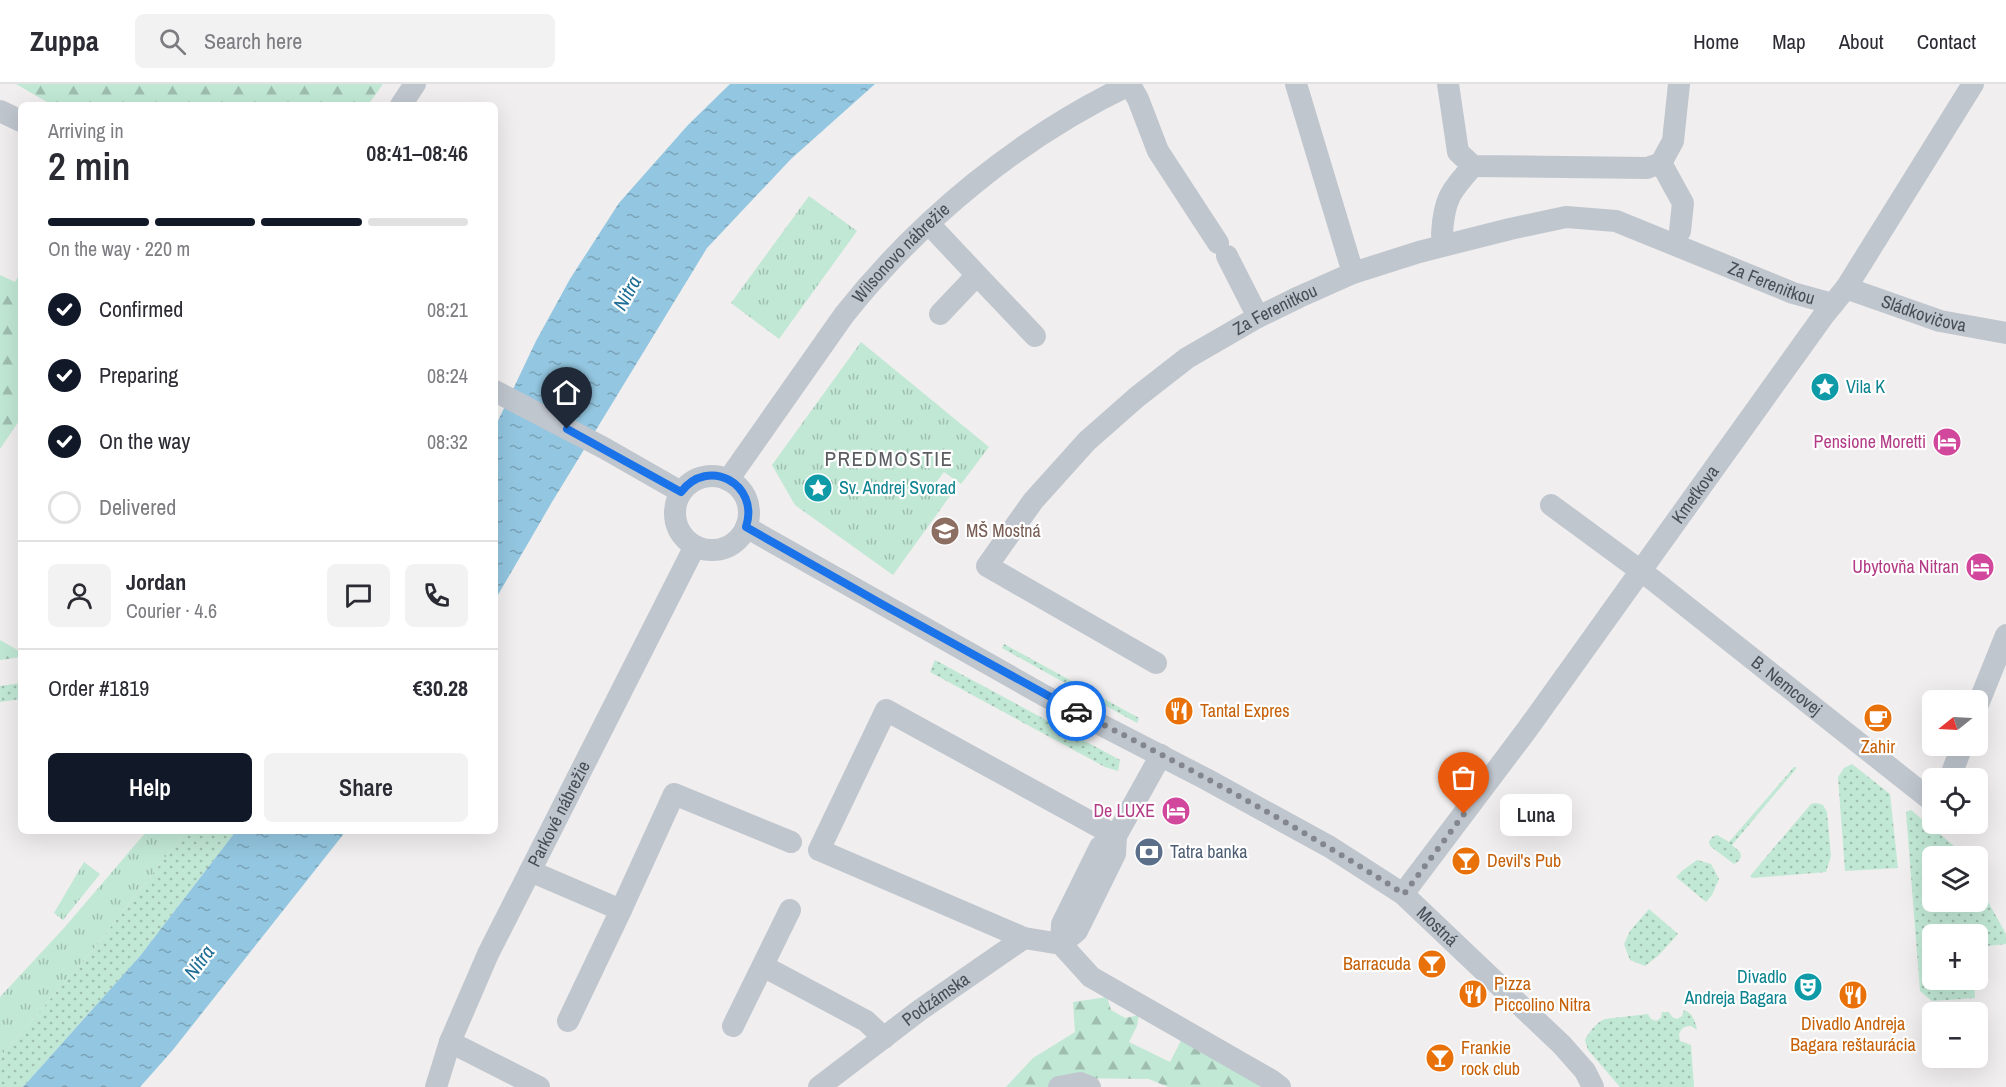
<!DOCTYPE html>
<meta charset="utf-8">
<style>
:root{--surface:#fff;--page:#f2f2f3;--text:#2b2b33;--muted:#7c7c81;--line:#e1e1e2;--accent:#111827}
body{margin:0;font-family:"Archivo Narrow",sans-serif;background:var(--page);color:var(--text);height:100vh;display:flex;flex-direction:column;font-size:22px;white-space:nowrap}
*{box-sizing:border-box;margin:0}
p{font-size:20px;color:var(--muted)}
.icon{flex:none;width:33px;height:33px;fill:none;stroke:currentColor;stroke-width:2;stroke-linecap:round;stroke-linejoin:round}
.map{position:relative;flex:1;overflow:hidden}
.details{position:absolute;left:18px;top:18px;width:480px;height:732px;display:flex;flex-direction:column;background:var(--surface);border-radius:9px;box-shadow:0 6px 24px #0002}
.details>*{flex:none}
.needle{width:39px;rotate:252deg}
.controls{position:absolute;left:1922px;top:606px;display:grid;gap:12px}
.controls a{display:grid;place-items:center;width:66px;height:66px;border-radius:9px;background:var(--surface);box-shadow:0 6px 24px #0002;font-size:30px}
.pin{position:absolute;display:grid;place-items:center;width:51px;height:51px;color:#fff;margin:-62px -26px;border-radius:50% 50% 50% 0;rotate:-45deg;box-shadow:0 0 6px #0007}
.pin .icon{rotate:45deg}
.courier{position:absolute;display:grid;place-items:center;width:60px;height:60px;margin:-30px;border:4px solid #1a73e8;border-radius:50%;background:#fff;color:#222;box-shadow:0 2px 8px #0007}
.bubble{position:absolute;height:42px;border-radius:9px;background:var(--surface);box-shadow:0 6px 24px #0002;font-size:20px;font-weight:600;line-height:42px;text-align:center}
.head em{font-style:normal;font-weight:600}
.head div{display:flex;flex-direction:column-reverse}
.head{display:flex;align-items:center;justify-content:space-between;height:102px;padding:0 30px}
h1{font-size:39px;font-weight:600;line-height:45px}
.bar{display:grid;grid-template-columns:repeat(4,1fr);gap:9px 6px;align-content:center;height:72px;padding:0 30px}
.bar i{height:8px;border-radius:4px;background:var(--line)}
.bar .selected{background:var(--accent)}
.bar p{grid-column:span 4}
.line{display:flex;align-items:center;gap:15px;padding:0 30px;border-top:2px solid var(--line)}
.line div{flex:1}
.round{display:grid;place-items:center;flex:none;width:63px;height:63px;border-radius:9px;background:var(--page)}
ol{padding:0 30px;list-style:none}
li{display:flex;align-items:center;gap:18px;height:66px}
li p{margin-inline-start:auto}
li .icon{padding:6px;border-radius:50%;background:var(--accent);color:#fff;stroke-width:4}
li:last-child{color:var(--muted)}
li i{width:33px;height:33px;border:3px solid var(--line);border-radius:50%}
.button{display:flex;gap:12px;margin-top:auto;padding:12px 30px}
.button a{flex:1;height:69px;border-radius:9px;background:var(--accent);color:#fff;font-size:24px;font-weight:600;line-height:69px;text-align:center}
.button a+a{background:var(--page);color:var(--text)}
header{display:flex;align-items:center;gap:36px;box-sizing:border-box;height:84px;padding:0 30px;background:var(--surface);border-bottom:2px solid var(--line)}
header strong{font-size:28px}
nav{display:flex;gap:33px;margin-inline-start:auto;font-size:21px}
.search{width:420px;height:54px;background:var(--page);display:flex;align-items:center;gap:15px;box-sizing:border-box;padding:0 21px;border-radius:9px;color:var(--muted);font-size:22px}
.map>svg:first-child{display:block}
.grass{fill:url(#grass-dots)}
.forest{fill:url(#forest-firs)}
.park{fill:url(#park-tufts)}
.water{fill:url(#water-ripples)}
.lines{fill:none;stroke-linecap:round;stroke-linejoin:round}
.minor{stroke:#c0c6ce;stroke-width:22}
.done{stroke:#83868c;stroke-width:6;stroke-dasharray:0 10.8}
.route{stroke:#1a73e8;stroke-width:8}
.labels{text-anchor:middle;stroke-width:4.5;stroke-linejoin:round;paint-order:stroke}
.street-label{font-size:18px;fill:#484e58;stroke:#fff}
.culture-label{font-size:18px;fill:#0d838f;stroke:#fff;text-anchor:start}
.hotel-label{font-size:18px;fill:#b23c85;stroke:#fff;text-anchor:end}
.education-label{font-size:18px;fill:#785e54;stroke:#fff;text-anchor:start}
.food-label{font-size:18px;fill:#c56008;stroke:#fff;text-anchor:start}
.service-label{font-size:18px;fill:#4e5e75;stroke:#fff;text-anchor:start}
.water-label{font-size:20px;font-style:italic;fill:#1e6d95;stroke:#fff}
.quarter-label{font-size:21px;letter-spacing:1.5px;fill:#5b5d61;stroke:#fff}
</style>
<header>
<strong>Zuppa</strong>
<div class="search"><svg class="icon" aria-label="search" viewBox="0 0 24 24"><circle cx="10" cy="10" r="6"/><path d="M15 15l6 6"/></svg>Search here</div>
<nav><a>Home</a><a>Map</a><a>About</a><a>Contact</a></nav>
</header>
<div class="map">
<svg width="2006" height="1003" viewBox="0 0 2006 1003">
<defs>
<pattern id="grass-dots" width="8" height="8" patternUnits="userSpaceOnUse" patternTransform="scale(1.5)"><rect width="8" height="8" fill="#c1e8d5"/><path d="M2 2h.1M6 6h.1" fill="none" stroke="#9fbeb0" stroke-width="1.8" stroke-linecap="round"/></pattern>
<pattern id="forest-firs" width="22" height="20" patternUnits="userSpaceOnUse" patternTransform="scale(1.5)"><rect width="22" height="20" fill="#c1e8d5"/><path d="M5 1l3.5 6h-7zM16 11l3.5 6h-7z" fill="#9fbeb0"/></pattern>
<pattern id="park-tufts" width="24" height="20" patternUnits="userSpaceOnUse" patternTransform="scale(1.5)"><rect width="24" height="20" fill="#c1e8d5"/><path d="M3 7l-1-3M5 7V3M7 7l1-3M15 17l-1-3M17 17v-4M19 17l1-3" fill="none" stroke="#9fbeb0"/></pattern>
<pattern id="water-ripples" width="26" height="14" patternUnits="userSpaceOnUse" patternTransform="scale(1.5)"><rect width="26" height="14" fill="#93c6e0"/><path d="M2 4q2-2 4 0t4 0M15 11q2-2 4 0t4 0" fill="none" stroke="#7aa3b8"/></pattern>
</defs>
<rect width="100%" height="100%" fill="#f0eeee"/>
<path class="grass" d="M1004 560 1139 634 1137 639 1002 564Z
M935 576 1120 676 1118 687 1105 683 930 588Z
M21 599V615L0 618V602Z
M1852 680 1890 710 1898 784 1845 787 1838 693 1844 684Z
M1794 683H1796V685L1732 761 1740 768 1741 772 1739 777 1734 780 1710 762 1709 758 1712 753 1717 751 1729 758Z
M1816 719 1823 721 1827 728 1831 772 1826 788 1752 794 1750 792 1811 720Z
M1911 726 1960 767 1963 772H1932V818H1977V798L2006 850V860L1977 863V850H1932V896H1974L1975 914 1932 917 1920 907 1906 728Z
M186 747H236L140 872 23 1003H0V973L91 868Z
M1697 776 1711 780 1719 795 1712 811 1706 818 1676 793 1683 786Z
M1649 825 1678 850 1659 871 1645 882 1630 876 1624 860 1630 847Z
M1684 926C1693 929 1695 937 1697 946L1691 942C1684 942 1682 944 1679 950L1680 957 1691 961 1694 1003H1620L1588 966 1585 956C1589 948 1596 939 1605 935L1648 930 1651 935 1656 937 1661 934 1662 928H1669L1672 933 1677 935 1682 932Z"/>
<path class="forest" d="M16 0H383L368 21H52Z
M21 188V334L0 365V191L15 198Z
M0 556 21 568V573L0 576Z
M1107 913 1111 926 1125 934 1139 931 1137 942 1129 958 1170 978 1185 949 1261 1003H1168L1149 995 1058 994 1050 1003H1006L1033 974 1075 948 1073 918Z"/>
<path class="park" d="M809 112 857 147 779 255 731 219Z
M861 258 989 363 961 400 944 388 935 400 950 412 893 491 795 421 772 381Z
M147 747H186L91 868 0 973V913L64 844Z
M84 778 100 790 63 836 54 829Z"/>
<path class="water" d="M730 0H875L791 75 707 164 552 418 495 516V343L536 257 570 195 619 119 688 41Z
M236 747H346L172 967 140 1003H23L140 872Z"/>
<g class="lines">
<g class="minor">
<path d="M1296 0 1353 189"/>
<path d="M1448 0 1458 68 1473 82 1647 84 1661 79 1673 57 1679 0"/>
<path d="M1130 1 1138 15 1158 67 1218 159"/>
<path d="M401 21 415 0"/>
<path d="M0 27 21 37"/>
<path d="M1661 79 1683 119 1680 147"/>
<path d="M929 140 977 191 940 230"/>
<path d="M1442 150C1444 114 1451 107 1473 82"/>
<path d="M1227 172 1258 233"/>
<path d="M977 191 1035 252"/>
<path id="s1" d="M1846 204 1940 237 2006 249"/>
<path d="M495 307 604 364 681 408"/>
<circle cx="712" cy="429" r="37"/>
<path id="s2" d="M728 396 844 231C919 136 1021 52 1131 0"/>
<path id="s3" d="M1551 421 1653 496 1932 717"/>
<path id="s4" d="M746 443 1045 612 1206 695 1330 763 1403 810 1562 961 1585 987 1593 1003"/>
<path id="s5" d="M1156 579 987 482 1033 417 1087 357 1137 313 1187 274 1258 233 1299 213 1353 189 1419 168 1510 145 1566 133 1616 137 1793 209 1833 220"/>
<path d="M1977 623 2006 551"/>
<path d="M1950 694 1962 662"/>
<path d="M1116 752 886 626 819 766 1024 854 1061 860 1091 893 1271 996 1280 1003"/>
<path d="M530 787 621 826 568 937"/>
<path id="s6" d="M1403 810 1526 647 1824 231 1846 204 1973 0"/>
<path d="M621 826 674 710 791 758"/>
<path d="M1061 860 1077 847 1115 770 1116 752 1161 671"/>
<path d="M1061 860 1062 840 1100 763 1116 752"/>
<path d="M763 882 866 937 884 954"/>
<path d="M733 942 790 826"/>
<path d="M450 958 539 1003"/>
<path id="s7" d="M436 1003 450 958 488 870 695 462"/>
<path id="s8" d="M819 1003 920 926 1024 854"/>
<path d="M1059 1003 1080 999 1090 1003"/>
</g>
</g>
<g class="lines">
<path class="done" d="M1076 627C1188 683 1298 742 1404 810L1464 730"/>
<path class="route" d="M567 345 681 408C708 372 760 400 746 443L887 523 1076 627"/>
</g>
<defs>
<g id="sight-disc" transform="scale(1.5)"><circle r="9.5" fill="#0f9aa8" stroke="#fff"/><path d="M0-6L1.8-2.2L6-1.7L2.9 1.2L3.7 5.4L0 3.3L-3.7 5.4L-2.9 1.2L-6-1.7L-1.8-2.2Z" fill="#fff"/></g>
<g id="hotel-disc" transform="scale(1.5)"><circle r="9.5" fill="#d1479c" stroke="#fff"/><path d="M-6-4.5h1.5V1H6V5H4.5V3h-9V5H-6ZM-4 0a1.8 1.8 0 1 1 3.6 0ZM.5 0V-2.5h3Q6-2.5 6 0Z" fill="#fff"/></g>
<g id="school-disc" transform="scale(1.5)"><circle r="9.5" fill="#8d6e63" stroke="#fff"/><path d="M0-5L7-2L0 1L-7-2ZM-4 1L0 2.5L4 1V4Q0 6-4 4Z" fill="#fff"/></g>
<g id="restaurant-disc" transform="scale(1.5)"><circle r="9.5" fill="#e8710a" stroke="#fff"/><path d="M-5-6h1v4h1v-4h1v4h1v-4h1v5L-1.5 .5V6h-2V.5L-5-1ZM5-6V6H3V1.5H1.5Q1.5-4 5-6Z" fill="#fff"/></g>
<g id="cafe-disc" transform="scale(1.5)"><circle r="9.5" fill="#e8710a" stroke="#fff"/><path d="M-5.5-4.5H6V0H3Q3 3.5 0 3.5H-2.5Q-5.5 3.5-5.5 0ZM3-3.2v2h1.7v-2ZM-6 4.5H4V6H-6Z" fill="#fff"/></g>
<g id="bank-disc" transform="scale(1.5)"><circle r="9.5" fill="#5c6f8a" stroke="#fff"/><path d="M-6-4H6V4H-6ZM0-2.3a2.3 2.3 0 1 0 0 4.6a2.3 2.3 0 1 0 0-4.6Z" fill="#fff"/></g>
<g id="bar-disc" transform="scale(1.5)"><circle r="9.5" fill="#e8710a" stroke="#fff"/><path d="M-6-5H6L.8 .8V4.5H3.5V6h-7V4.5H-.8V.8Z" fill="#fff"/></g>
<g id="theatre-disc" transform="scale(1.5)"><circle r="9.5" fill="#0f9aa8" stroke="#fff"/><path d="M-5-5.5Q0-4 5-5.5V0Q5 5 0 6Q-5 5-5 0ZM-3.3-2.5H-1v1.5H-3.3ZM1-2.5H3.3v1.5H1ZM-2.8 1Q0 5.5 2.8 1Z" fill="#fff"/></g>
</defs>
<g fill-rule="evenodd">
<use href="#sight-disc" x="1825" y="303"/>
<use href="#hotel-disc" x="1947" y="358"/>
<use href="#sight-disc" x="818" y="404"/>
<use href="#school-disc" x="945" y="447"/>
<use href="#hotel-disc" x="1980" y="483"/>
<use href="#restaurant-disc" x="1179" y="627"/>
<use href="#cafe-disc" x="1878" y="634"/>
<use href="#hotel-disc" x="1176" y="727"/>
<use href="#bank-disc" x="1149" y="768"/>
<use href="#bar-disc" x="1466" y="777"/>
<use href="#bar-disc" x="1432" y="880"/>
<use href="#theatre-disc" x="1808" y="903"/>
<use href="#restaurant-disc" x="1473" y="910"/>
<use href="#restaurant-disc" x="1853" y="911"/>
<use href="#bar-disc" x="1440" y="974"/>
</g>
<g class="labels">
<g class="street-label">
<text dy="6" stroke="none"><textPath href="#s2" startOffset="286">Wilsonovo nábrežie</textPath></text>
<text dy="6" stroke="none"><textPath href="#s5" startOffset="1110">Za Ferenitkou</textPath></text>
<text dy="6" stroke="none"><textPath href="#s5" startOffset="586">Za Ferenitkou</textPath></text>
<text dy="6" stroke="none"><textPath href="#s1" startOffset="82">Sládkovičova</textPath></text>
<text dy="6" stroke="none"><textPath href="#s6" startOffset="495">Kmeťkova</textPath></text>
<text dy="6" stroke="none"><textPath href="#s3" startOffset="297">B. Nemcovej</textPath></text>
<text dy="6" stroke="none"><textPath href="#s7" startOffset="300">Parkové nábrežie</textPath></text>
<text dy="6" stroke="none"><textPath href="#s4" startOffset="800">Mostná</textPath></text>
<text dy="6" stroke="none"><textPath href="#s8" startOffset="146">Podzámska</textPath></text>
</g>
<g class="culture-label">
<text x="1846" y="309">Vila K</text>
<text x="839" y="410">Sv. Andrej Svorad</text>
<text x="1787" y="899" text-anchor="end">Divadlo<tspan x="1787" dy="21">Andreja Bagara</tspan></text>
</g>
<g class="hotel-label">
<text x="1926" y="364">Pensione Moretti</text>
<text x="1959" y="489">Ubytovňa Nitran</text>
<text x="1155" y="733">De LUXE</text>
</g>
<g class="education-label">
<text x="966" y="453">MŠ Mostná</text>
</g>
<g class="food-label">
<text x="1200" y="633">Tantal Expres</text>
<text x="1878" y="669" text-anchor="middle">Zahir</text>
<text x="1487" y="783">Devil's Pub</text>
<text x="1411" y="886" text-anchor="end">Barracuda</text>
<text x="1494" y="906">Pizza<tspan x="1494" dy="21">Piccolino Nitra</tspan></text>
<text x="1853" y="946" text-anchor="middle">Divadlo Andreja<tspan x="1853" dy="21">Bagara reštaurácia</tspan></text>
<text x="1461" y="970">Frankie<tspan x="1461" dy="21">rock club</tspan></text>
</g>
<g class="service-label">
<text x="1170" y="774">Tatra banka</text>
</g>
<g class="water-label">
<text transform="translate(627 209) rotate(-61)" y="7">Nitra</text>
<text transform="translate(199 878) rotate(-53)" y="7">Nitra</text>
</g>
<g class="quarter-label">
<text x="889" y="382">PREDMOSTIE</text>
</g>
</g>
</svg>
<div class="controls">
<a><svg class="needle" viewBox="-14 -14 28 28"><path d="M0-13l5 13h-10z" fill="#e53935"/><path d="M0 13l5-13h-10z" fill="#7c7c81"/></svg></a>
<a><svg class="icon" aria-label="locate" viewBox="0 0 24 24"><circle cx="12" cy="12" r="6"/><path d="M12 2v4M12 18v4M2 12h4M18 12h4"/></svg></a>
<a><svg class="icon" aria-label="layers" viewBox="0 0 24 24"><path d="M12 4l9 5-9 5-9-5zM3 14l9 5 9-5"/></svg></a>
<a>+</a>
<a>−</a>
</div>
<div class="pin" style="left:1464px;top:730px;background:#ea580c"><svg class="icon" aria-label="bag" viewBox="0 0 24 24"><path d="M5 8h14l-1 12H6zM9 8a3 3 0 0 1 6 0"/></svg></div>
<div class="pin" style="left:567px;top:345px;background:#1f2937"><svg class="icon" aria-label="home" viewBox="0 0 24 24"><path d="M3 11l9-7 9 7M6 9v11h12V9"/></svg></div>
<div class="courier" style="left:1076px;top:627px"><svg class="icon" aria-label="car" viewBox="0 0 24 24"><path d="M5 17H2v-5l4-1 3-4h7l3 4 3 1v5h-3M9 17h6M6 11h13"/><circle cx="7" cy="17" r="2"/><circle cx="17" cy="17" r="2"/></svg></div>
<div class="bubble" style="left:1500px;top:710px;width:72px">Luna</div>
<section class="details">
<div class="head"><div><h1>2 min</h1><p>Arriving in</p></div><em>08:41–08:46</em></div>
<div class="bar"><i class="selected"></i><i class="selected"></i><i class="selected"></i><i></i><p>On the way · 220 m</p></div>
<ol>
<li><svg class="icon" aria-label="check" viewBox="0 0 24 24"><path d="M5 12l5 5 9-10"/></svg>Confirmed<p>08:21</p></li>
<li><svg class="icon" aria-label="check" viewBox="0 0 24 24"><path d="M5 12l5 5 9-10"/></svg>Preparing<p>08:24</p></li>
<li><svg class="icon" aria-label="check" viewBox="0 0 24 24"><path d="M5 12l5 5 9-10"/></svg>On the way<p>08:32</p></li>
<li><i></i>Delivered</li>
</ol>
<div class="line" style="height:108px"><a class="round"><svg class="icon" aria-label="person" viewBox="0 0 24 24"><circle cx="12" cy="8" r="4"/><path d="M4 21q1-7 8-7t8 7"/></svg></a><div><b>Jordan</b><p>Courier · 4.6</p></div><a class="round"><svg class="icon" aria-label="chat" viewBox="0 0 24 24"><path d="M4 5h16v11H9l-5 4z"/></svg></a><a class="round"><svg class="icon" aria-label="phone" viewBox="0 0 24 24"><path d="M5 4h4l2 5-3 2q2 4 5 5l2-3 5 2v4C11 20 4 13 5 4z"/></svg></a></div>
<div class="line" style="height:78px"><div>Order #1819</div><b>€30.28</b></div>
<div class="button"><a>Help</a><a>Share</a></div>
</section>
</div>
